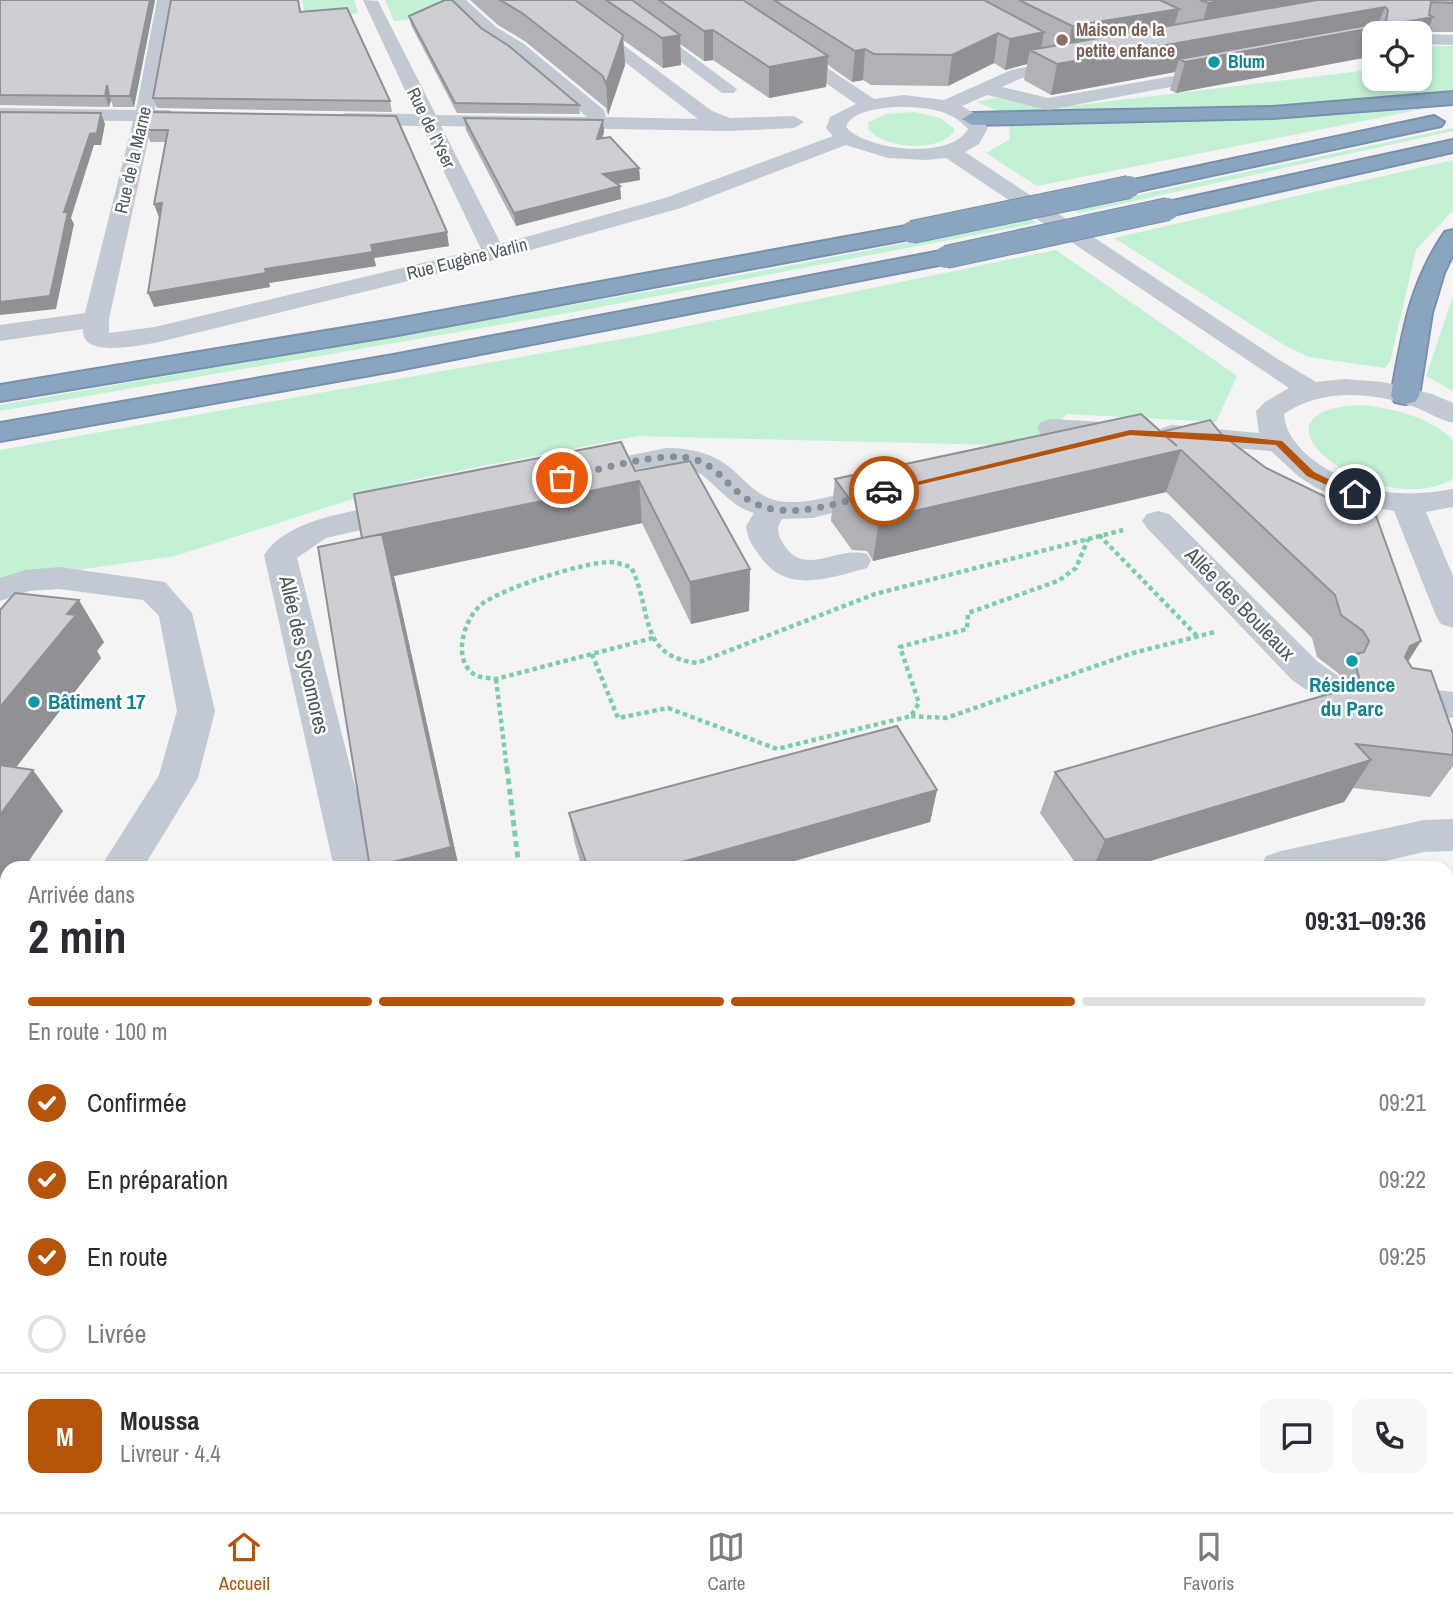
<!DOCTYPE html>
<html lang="fr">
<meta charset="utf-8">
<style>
:root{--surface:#fff;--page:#f7f7f7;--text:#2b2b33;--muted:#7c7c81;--line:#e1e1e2;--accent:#b45309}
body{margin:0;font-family:"Archivo Narrow",sans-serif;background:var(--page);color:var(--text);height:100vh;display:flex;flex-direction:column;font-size:26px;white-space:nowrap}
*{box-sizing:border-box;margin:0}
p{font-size:23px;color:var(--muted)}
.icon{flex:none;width:38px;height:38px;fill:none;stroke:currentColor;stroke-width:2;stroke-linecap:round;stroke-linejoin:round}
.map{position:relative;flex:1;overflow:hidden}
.side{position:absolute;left:0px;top:861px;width:1454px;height:651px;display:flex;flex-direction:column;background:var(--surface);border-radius:21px 21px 0 0;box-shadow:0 4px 10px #0003}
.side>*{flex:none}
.buttons{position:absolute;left:1362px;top:21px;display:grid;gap:14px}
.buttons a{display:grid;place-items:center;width:70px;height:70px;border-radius:14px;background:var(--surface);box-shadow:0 4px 10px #0003;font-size:35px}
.pin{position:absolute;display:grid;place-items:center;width:60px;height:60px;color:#fff;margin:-30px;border:4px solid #fff;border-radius:50%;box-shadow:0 2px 7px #0007}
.courier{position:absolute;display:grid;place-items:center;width:70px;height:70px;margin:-35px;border:5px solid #b45309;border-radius:50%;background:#fff;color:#222;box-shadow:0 2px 9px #0007}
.headline em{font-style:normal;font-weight:800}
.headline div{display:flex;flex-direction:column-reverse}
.headline{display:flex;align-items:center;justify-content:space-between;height:119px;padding:0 28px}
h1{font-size:46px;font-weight:800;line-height:52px}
.bar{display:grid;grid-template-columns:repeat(4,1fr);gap:10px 7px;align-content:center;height:84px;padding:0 28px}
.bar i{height:9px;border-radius:5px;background:var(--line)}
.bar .active{background:var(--accent)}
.bar p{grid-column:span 4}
.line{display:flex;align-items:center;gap:18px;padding:0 28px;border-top:2px solid var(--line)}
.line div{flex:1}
.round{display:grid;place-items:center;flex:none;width:74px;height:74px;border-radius:14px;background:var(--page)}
ol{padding:0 28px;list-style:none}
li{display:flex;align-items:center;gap:21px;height:77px}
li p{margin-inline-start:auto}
li .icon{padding:7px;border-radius:50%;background:var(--accent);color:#fff;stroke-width:4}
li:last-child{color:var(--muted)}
li i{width:38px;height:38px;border:4px solid var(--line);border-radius:50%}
.dock{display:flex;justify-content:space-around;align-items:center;height:98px;border-top:2px solid var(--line);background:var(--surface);font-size:19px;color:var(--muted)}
.dock a{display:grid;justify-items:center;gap:4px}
.dock .active{color:var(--accent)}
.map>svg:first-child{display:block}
.green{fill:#c3f1d5}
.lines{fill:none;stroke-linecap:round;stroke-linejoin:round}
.highway-casing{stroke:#7690ad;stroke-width:4}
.path-far1{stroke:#7ad0a6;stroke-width:4.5;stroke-dasharray:4.5 3.5;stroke-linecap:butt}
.path{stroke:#7ad0a6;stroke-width:5;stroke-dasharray:6 4.5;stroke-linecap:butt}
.minor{fill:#c1cad2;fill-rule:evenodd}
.highway{fill:#8ba5c1;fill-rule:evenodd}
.highway-bridge-casing{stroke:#7690ad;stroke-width:24;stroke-linecap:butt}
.highway-bridge{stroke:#8ba5c1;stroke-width:22}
.wall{fill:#b0b2b7}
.shaded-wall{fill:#909195}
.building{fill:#cdcfd5;stroke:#909195;stroke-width:2}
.route{fill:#b45309}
.done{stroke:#868d94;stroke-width:7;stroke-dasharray:0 12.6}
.education-dot{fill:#8d6e63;stroke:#fff;stroke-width:2.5}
.culture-dot{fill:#0f9aa8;stroke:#fff;stroke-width:2.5}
.labels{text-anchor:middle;stroke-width:5;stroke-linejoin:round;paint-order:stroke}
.far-education-label{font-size:18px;font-weight:bold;fill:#785e54;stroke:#fff;text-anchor:start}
.far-culture-label{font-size:18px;font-weight:bold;fill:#0d838f;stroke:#fff;text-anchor:start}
.far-street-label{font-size:18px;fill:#4a5661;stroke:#fff}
.street-label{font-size:21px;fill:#4a5661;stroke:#fff}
.culture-label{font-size:21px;font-weight:bold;fill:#0d838f;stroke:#fff}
</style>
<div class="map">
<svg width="1453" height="1512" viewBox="0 0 1453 1512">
<rect width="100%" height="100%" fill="#f5f3f3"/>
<path class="green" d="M302 0H354L358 13 306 20Z
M385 0H451L466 14 394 21Z
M1434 46H1453V90C1304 113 1151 110 1000 112L977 102 994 98 1078 105 1361 71 1374 67V79H1419V51Z
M1423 109 1037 186 986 153 1010 139 1009 124 1163 121Z
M914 112 940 118 954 128V132C937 153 885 149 868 129L869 122 886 114Z
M1453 128V131L1079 213 1072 209Z
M1453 160V210L1416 250 1390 362 1385 368 1309 357 1284 345 1114 238Z
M1030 219 1037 223 579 311 0 411V405L703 282Z
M1056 250 1237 376 1216 422 1067 414 1034 446 637 436 412 480 175 556 0 581V450L644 335Z
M1453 296V391L1426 376Z
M1363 405C1395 409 1430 417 1453 440V479C1378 523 1228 409 1363 405Z
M1453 1052V1342L1447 1318V1053Z"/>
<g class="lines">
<g class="highway-casing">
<path id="highway" d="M1453 92V104L1273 118 972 125 962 119 972 113 1273 107Z
M1434 116 1444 122 1441 126 1129 193 1121 192 1118 187 1121 182 1129 181Z
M1453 140V152L1168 216 1160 214 1157 209 1160 204 1168 202Z
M912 225 920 227 923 232 920 237 392 336 0 401V385L392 320Z
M1453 230V254L1444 273 1432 313 1419 396 1415 402 1405 404 1395 402 1391 396C1402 335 1409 284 1445 232Z
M946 250 954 252 958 257 954 262 393 371 0 441V423L393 355Z"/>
</g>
<path class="path-far1" d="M1099 535 1197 636
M653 638 496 679C489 678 481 678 475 675 451 660 464 618 482 604 503 588 584 562 610 562 617 562 624 565 631 567 653 610 637 656 697 663L875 594 1123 530
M592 654 618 718 668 708 777 749 911 716 919 703 900 647 967 629 968 613 1058 581 1076 568 1088 539
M496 679 507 770
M911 716 946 718 1133 653 1215 632"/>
<path class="path" d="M507 768 519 868"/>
<path class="minor" d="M157 0H173L155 110H169L179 116 169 122H152L109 319V333L155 327 481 249 422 126 345 125 335 119 345 113 416 114 363 0 378 1 436 115 587 117 512 52 484 35 449 0H466L496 27 524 44 604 110 606 117 698 119 545 0H563L712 111 730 118 794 116 804 122 794 128 729 131 441 126 501 244 665 198 833 136 826 128 830 117 856 104 706 0H725L874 99 904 95 944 100 1011 70 1079 57 1088 62 1085 66 1022 78 1002 87 1048 98 1224 67 1230 68 1233 72 1224 77 1048 110 987 95 962 106 977 115 988 128 979 144 965 152 1276 358 1316 382 1344 379 1383 382 1432 394 1453 403V423C1439 420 1426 411 1412 406 1371 392 1321 388 1284 414 1286 456 1351 486 1387 492 1410 495 1431 493 1453 489V507L1426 512 1453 576V628L1441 624 1436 616 1394 511 1357 504 1316 488 1298 476 1271 451 1172 443 1162 440 1158 434 1162 428 1172 425 1259 433 1256 411 1265 402 1289 388 946 158 926 160 888 158 846 145 681 208 502 258 155 343C138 345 81 359 83 329L0 341V325L85 313 133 121 0 120V108L136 110ZM893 107C920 107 949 107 968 129 951 160 867 151 846 127 851 111 878 109 893 107Z
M599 0H617L737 89 734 93H722Z
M1419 34 1453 35V45L1419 44Z
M1051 419 1121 423 1131 426 1135 432 1131 438 1121 441 1041 434 1037 428 1041 422Z
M666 448C690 448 713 453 732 469 744 480 755 493 771 499 803 510 853 489 884 481L895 484 899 490 895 496 813 518 782 519C777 526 777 532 781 540 803 581 834 545 867 554L871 561 867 568C829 578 786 595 760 556 753 547 747 538 746 526L754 513C732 507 719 488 702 475 673 453 613 476 580 483L569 480 565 474 569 468Z
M408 501 419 503 424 510 419 517 326 538 297 558 376 868H334L264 555C290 515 365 510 408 501Z
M1158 511 1169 514 1318 662 1337 675 1342 684 1337 693C1318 699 1308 691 1292 680L1147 528 1142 521 1147 514Z
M59 567 165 582 192 613 215 711 198 778 143 868H100L159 775 177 711 159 616 143 600 59 589 29 591 0 601V578L25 570Z
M1398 685 1453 692V718L1385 707 1380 698 1385 689Z
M1453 819V851L1424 852 1356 868H1260L1266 856 1281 851 1424 820Z
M1447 973H1453V1013L1447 1014Z
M7 1023V1075L0 1078V1026Z
M158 1505H225L222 1512H155Z
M469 1505H531L534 1512H472Z"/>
<use href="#highway" class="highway"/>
<g class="highway-bridge-casing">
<path id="highway-bridge" d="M912 232 1129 187
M946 257 1168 209"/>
</g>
<use href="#highway-bridge" class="highway-bridge"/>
</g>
<path class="wall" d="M0 0H155L134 107H113L111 100 109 107 0 105Z
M171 0H299L301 12 390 101 392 112 157 108 153 98Z
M470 0H1453V32H1427L1421 47H1419V33L1176 93 1170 90 1175 72 1051 95 1024 80 1027 64 1005 70 994 63 948 86 871 85 863 80 852 82 828 65 826 87 769 98 713 60 704 61 680 44 681 65 663 68 623 40 625 65 608 115 606 108 526 42 498 25Z
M409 16 481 28 579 105 580 114 457 113 411 25Z
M150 112 449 246 374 258 376 266 269 283 270 287 154 307 160 217H159L154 204 165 142H150L146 130Z
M464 118 603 120 604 132 602 139 639 168 640 180 618 184 620 186 621 199 516 226 466 130Z
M1141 414 1408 662 1453 733V766L1430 797 1353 788 1344 802 1127 868H1079L1040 813 1055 772 1330 694 1340 676 1338 673 1317 657 1312 638 1166 492 873 561 867 551 852 550 831 521 835 479Z
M635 471 750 569 749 611 691 624 642 523 394 576 459 868H370L362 538Z
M0 610 104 642 97 651 101 658 16 767 63 811 7 868 6 892 0 891Z
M937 790 930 822 770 868H582L575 844 569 813Z
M0 1184 7 1185V1333L0 1332Z
M1253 1505H1447L1440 1512H1258Z"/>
<path class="shaded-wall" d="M150 0H155L134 107 130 96Z
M1228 0H1359L1200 32 1208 3Z
M1385 7 1377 27 1433 17 1421 47H1419V33H1374V56L1176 93 1185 62 1179 59 1175 72 1051 95 1057 64Z
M1179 9 1171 38 1065 56 1072 26Z
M713 30V60L704 61V31Z
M1044 32 1040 55 1030 50 1027 64 1005 70 1010 39Z
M998 33 994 63 948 86 952 55Z
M623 35 625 65 608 115 606 84Z
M680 35 681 65 663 68 662 38Z
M865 49 863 80 852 82 855 51Z
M828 56 826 87 769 98V67Z
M107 85 111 100 109 107 105 96Z
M101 113 105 124 101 145H94L71 218 74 224 56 309 0 315V302L64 212 90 134Z
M603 120 604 132 598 152 597 139Z
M639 168 640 180 604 186 603 174Z
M620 186 621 199 516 226 514 213Z
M162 203 167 216 159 217 154 204Z
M447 232 449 246 374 258 376 266 269 283 270 287 154 307 148 293 371 245Z
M1181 450 1166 492 873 561 879 519Z
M639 481 642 523 394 576 459 868H371L362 538Z
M750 569 749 611 691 624 690 582Z
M79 600 104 642 97 651 101 658 0 788V707L67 614Z
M1421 641 1394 684 1410 646Z
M1371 760 1344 802 1127 868H1093L1105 840Z
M33 770 63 811 24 868H7L6 892 0 885V815Z
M937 790 930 822 770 868H661Z
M0 1319 7 1323V1329L0 1326Z
M347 1505H380L369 1512H349Z"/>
<path class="building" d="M0 0H150L130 96H109L107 85 105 96 0 95Z
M171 0H298L300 12 347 8 390 101 153 98Z
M445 0H452L481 28 509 46 579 105 455 103 409 16Z
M500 0H575L623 35 606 84 603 76 522 13Z
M606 0H632L680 35 662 38Z
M659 0H743L828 56 769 67 713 30 704 31Z
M774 0H984L1044 32 1010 39 998 33 952 55 874 54 865 49 855 51Z
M1019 0H1160L1179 9 1072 26Z
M1200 0H1228L1208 3Z
M1317 0H1453V3L1431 2 1429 15 1433 17 1185 62 1179 59 1386 22 1388 10 1385 7 1057 64 1030 50Z
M0 112 101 113 97 133 90 134 64 212H68L50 296 0 302Z
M150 112 396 116 447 232 371 245 373 252 265 269 266 273 148 293 162 203 154 204 168 130H146Z
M464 118 603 120 597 139 610 137 639 168 603 174 620 186 514 213Z
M1141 414 1177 446 1161 432 1210 420 1222 435 1266 468 1326 497 1375 513 1421 641 1410 646 1405 657 1412 668 1431 671 1453 733V755L1356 744 1371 760 1105 840 1055 772 1361 685 1353 655 1364 652 1369 641 1363 631 1341 615 1335 595 1181 450 879 519 872 509 856 508 835 479Z
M621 442 635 471 690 461 750 569 690 582 639 481 362 538 354 494Z
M382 534 451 847 370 868 318 547Z
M15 593 79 600 67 614 76 615 0 707V610Z
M897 726 937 790 661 868H588L569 813Z
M0 765 33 770 0 815Z
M0 1184 7 1185V1315L0 1313Z
M255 1505H347L349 1512H245Z
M628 1505H787L791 1512H632Z
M1290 1505H1447L1440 1512H1295Z"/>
<path class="route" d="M1130 430 1218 434 1282 441 1314 472 1359 494 1351 496 1307 476 1276 445 1130 435 884 493 879 491Z"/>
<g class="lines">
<path class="done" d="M562 478C595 471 662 450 693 459 716 465 726 484 744 497 784 526 841 501 884 491"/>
</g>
<circle class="education-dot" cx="1062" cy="40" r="7"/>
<g class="culture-dot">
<circle cx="1214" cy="62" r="7"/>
<circle cx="1352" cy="661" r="7"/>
<circle cx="34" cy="702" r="7"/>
</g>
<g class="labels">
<g class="far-education-label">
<text x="1076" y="36">Maison de la<tspan x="1076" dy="21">petite enfance</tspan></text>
</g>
<g class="far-culture-label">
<text x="1228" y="68">Blum</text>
</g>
<g class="far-street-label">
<text transform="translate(431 128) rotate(64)" y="6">Rue de l'Yser</text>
<text transform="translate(133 160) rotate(-77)" y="6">Rue de la Marne</text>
<text transform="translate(467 259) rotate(-14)" y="6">Rue Eugène Varlin</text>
</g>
<g class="street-label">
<text transform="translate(1240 604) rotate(46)" y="7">Allée des Bouleaux</text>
<text transform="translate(304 655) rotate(77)" y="7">Allée des Sycomores</text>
</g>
<g class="culture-label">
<text x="1352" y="692">Résidence<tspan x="1352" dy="24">du Parc</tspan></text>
<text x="48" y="709" text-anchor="start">Bâtiment 17</text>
</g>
</g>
</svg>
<div class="buttons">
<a><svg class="icon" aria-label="locate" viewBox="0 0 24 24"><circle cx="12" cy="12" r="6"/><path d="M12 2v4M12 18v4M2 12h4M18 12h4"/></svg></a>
</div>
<div class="pin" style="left:562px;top:478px;background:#ea580c"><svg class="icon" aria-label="bag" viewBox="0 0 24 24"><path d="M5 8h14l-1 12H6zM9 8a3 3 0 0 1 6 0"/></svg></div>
<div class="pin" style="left:1355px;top:494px;background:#1f2937"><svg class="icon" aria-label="home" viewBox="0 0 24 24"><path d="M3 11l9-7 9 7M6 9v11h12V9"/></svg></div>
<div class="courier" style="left:884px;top:491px"><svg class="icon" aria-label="car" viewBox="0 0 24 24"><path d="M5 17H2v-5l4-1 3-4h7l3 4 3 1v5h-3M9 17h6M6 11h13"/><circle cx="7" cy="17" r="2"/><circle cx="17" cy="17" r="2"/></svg></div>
<section class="side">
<div class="headline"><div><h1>2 min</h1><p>Arrivée dans</p></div><em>09:31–09:36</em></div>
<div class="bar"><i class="active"></i><i class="active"></i><i class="active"></i><i></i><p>En route · 100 m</p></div>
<ol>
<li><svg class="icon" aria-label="check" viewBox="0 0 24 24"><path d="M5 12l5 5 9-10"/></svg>Confirmée<p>09:21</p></li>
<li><svg class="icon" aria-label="check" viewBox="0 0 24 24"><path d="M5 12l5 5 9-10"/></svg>En préparation<p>09:22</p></li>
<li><svg class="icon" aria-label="check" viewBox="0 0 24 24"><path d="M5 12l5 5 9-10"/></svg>En route<p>09:25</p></li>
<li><i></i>Livrée</li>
</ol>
<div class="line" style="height:126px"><b class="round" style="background:var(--accent);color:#fff">M</b><div><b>Moussa</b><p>Livreur · 4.4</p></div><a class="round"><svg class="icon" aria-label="chat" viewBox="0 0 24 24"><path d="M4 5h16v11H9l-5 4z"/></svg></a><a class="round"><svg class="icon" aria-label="phone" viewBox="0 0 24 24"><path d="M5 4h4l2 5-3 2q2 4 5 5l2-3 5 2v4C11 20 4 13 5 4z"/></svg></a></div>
</section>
</div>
<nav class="dock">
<a class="active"><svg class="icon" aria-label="home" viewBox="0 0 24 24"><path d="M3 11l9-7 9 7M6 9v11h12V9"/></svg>Accueil</a>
<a><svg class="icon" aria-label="map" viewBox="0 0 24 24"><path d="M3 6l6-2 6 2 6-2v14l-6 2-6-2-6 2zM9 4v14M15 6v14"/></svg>Carte</a>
<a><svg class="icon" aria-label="saved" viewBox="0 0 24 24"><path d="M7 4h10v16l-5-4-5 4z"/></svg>Favoris</a>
</nav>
